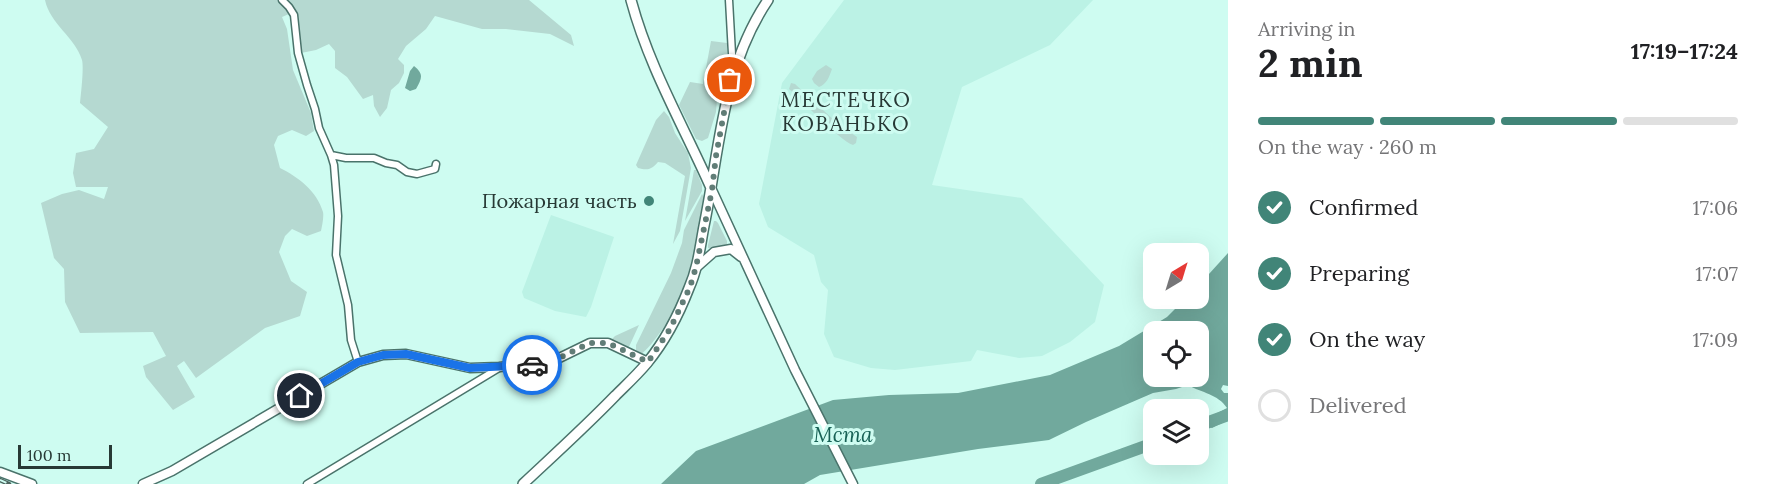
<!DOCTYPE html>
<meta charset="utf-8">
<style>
:root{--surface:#fff;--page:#f6f6f6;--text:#202124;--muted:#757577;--line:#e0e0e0;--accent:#418578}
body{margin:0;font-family:Lora,serif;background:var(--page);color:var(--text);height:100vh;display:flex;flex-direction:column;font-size:22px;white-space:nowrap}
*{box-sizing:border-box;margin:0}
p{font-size:20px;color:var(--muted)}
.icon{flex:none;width:33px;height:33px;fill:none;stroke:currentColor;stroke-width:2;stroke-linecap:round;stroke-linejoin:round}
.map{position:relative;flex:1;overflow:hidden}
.side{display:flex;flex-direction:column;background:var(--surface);width:540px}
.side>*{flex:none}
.needle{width:39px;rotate:38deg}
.fabs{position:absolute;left:1143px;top:243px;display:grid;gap:12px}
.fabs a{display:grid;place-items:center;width:66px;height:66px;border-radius:12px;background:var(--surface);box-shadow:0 6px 24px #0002;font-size:30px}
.scale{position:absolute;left:18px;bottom:15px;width:94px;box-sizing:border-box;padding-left:6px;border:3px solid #273935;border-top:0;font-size:16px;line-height:21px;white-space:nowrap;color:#273935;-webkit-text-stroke:4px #cefcf1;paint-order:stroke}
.pin{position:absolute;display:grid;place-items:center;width:51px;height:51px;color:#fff;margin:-26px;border:3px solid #fff;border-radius:50%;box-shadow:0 2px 6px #0007}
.courier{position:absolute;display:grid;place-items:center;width:60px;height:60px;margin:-30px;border:4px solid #1a73e8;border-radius:50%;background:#fff;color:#222;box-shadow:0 2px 8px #0007}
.overview em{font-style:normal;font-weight:700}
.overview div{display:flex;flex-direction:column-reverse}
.overview{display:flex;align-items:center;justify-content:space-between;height:102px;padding:0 30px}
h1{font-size:39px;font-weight:700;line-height:45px}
.bar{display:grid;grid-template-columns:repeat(4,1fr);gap:9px 6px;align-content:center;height:72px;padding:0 30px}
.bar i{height:8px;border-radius:4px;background:var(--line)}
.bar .active{background:var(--accent)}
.bar p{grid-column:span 4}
ol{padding:0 30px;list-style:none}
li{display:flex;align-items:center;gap:18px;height:66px}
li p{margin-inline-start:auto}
li .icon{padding:6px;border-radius:50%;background:var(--accent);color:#fff;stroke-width:4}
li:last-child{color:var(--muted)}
li i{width:33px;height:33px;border:3px solid var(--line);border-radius:50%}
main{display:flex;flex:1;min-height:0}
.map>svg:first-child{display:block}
.built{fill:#bbf2e5}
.green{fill:#b5d9d1}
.water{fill:#71a99d;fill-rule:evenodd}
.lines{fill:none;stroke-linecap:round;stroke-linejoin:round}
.river{stroke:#71a99d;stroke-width:12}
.street-casing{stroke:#4a736b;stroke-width:9}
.secondary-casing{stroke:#4a736b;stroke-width:11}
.primary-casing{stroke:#4a736b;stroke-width:12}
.street{stroke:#fff;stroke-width:6}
.secondary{stroke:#fff;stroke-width:8}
.primary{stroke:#fff;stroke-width:9}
.rail-casing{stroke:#4c645e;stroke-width:4.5}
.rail{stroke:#cefcf1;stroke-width:2;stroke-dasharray:7;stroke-linecap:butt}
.done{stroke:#617d77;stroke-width:6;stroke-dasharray:0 10.8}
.route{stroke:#1a73e8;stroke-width:8}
.poi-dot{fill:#418578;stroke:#cefcf1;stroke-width:2}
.labels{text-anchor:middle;stroke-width:6;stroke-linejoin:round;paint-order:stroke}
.poi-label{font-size:20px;fill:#273935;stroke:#cefcf1;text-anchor:end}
.neighbourhood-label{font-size:21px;letter-spacing:1.5px;fill:#273935;stroke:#cefcf1}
.water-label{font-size:21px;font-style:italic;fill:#176155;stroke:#cefcf1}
</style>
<main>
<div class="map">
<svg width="1228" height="484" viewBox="0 0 1228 484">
<rect width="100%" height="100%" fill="#cefcf1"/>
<path class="built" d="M844 0H1093L1050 45 962 87 932 185 1022 198 1104 285 1095 322 1070 342 1042 356 1019 358 977 350 971 361 895 370 871 368 834 357 824 334 828 290 821 282 814 255 768 227 759 204 782 83Z
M551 215 614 237 591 307 586 317 555 311 524 298 522 292Z"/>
<path class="green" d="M45 0H529L571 35 574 46 550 34 506 29H482L435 16 426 29 406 46 398 59 404 65V73L399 83 391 90 387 108 380 117 374 106 373 95 363 99 347 77 335 68V51L329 44 316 50 301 53 297 25 289 14 282 17 287 29 293 70 311 113 314 131 306 136 292 130 278 136 274 145 280 168C298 177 317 191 323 212 324 217 322 226 321 231L307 236 292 229 285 236 279 252 291 281 307 292 300 316 265 328 196 378 184 361 177 366 195 397 173 410 146 377 143 366 166 356 153 332 80 333 65 302 64 269 54 258 41 203 62 194 79 190 104 199 108 187H76L73 173 76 153 94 149 108 127 80 103C81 93 84 68 82 60 75 37 50 24 45 0Z
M711 41 727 43V61L716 99 717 100 716 112 708 138 702 141 696 139 679 105 690 82 703 84Z
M826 65 832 69C829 77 827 84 819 87L814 83 812 79 817 71Z
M791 83 795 84 837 123 857 137 856 143 853 145C839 140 803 101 789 89Z
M664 111 669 117 675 133 688 153 691 168 680 231 673 244 685 176 665 163 658 162C652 169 648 171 638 168L636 165 656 120Z
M694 170H696L702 185V191L685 221Z
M702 194 705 199C697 234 692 280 675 312 670 320 664 327 659 334 653 342 648 349 640 355L636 350V345L671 273 682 243 684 230Z
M714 221H716L718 223 727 241V244C722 247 714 249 708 248V245Z
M639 325 628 349 610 341 615 336Z"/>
<path class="water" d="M414 66C424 74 422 78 416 89L410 91 405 88 410 71Z
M1228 253V386L1223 385 1221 389 1224 393H1228V420L1212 428 1200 422 1227 408C1218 394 1202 393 1188 385L1176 389 1153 393 1086 422 1049 440 978 449 820 475 804 484H661L696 451 833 400 889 395 958 393 1050 375 1119 346 1167 317 1185 299 1198 298 1199 285ZM1154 332H1198V376H1154Z"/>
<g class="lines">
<path class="river" d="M1198 426 1228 415
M1041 484 1154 443"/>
<g class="street-casing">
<path id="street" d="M282 0 289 7 294 15 298 53 307 85 315 109 319 128 331 155 334 165 338 216 336 255 348 305 351 340 358 362
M729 0 733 72
M331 155 346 158H374L386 163 397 165 407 172 417 174 435 169 436 164
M307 484 499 368"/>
</g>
<g class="secondary-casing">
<path id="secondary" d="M712 190 795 370 853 484
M696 268 714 252 731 249 741 257
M0 472 32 484
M143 484 172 471 358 362 383 355 406 354 470 368 499 367 549 363 590 343H608L648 362"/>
</g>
<g class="primary-casing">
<path id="primary" d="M631 0C649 67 683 125 711 188
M523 484C554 455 586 426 615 396 626 385 637 375 647 363 665 341 679 314 689 288 698 268 700 247 704 226 720 148 722 68 768 0"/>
</g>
<use href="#street" class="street"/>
<use href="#secondary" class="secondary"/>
<use href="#primary" class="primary"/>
<g class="rail-casing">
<path id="rail" d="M0 480 9 484"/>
</g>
<use href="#rail" class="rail"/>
</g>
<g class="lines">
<path class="done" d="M532 365 549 363 590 343H608L648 362 670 329 690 287 696 267 712 190 716 156 730 80"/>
<path class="route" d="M300 396 358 362 383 355 406 354 470 368 532 365"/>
</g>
<circle class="poi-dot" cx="649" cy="201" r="6"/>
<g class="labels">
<g class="poi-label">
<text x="637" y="208">Пожарная часть</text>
</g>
<g class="neighbourhood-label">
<text x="846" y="107">МЕСТЕЧКО<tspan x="846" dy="24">КОВАНЬКО</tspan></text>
</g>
<g class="water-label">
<text x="843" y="442">Мста</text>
</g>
</g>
</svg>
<div class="fabs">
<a><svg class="needle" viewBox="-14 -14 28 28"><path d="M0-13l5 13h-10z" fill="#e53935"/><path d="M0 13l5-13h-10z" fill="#757577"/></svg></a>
<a><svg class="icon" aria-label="locate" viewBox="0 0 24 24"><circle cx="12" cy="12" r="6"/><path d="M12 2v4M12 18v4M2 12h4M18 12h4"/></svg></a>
<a><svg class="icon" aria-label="layers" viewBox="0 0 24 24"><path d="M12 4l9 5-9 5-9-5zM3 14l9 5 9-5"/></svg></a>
</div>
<div class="scale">100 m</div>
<div class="pin" style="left:730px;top:80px;background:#ea580c"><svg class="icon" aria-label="bag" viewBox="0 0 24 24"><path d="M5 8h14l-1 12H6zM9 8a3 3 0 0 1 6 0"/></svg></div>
<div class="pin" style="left:300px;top:396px;background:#1f2937"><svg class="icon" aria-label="home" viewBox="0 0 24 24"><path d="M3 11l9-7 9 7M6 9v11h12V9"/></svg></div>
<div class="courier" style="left:532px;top:365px"><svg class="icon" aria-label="car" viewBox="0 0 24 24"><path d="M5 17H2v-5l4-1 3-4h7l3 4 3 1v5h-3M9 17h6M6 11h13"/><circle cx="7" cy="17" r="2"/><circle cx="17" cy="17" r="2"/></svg></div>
</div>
<section class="side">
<div class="overview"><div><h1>2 min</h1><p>Arriving in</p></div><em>17:19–17:24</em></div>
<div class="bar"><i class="active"></i><i class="active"></i><i class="active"></i><i></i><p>On the way · 260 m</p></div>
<ol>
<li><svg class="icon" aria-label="check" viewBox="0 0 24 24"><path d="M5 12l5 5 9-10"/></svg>Confirmed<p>17:06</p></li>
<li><svg class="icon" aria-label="check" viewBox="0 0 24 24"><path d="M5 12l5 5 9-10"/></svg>Preparing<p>17:07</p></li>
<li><svg class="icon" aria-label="check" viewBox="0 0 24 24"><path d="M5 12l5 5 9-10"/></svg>On the way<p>17:09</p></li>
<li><i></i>Delivered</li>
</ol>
</section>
</main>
